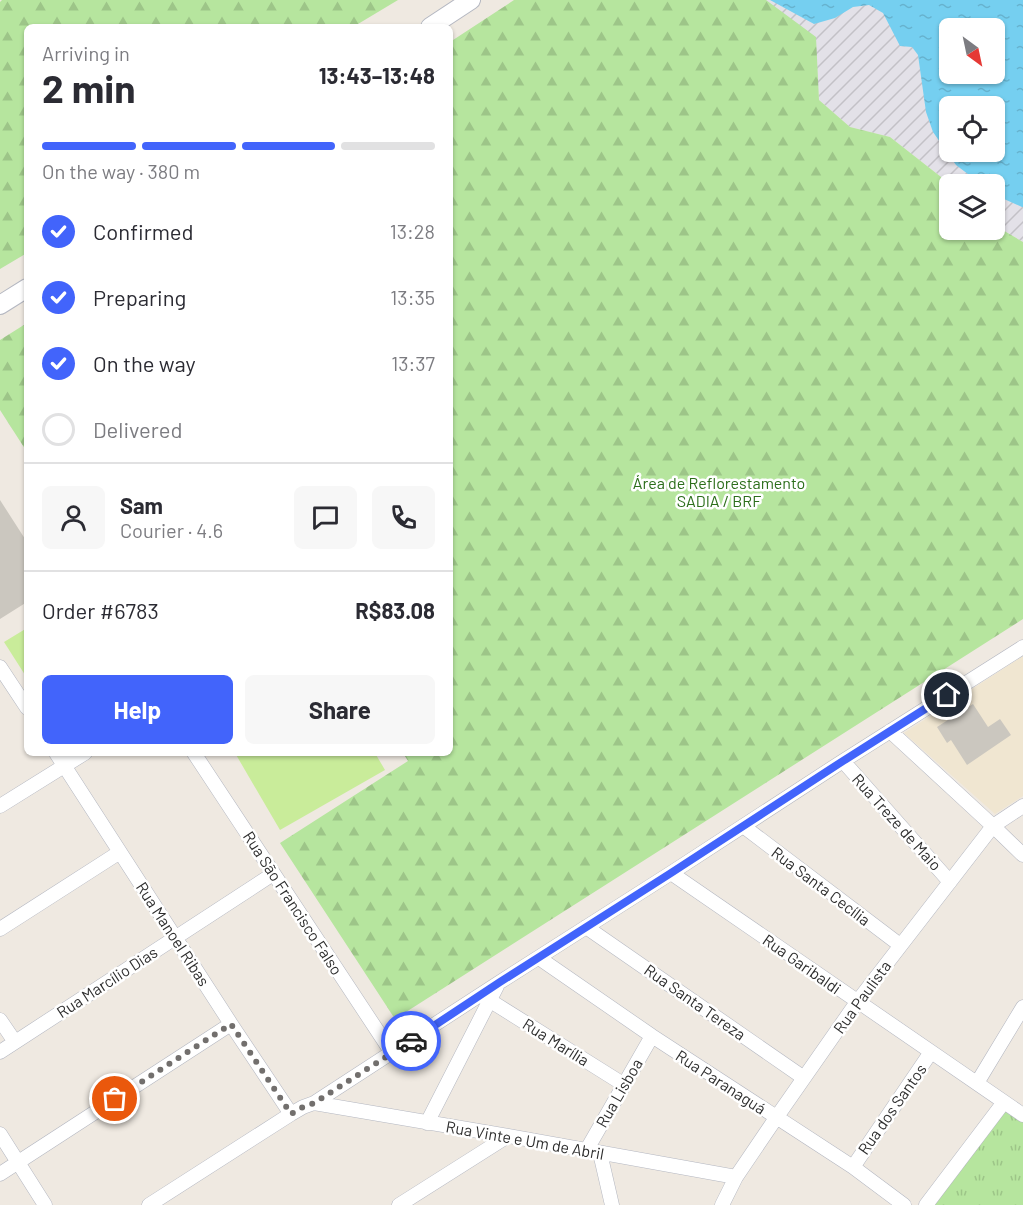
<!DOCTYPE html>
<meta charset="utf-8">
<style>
:root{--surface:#fff;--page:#f7f7f7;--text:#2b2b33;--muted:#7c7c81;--line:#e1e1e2;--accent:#4264fb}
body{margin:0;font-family:Barlow,sans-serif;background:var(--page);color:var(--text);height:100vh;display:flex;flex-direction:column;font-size:22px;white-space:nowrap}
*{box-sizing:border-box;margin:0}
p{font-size:20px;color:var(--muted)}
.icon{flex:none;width:33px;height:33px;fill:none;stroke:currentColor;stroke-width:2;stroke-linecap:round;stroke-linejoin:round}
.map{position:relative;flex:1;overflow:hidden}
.side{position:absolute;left:24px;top:24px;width:429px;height:732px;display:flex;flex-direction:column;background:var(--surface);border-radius:9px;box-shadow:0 2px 4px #0004}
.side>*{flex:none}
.needle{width:39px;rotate:147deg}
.buttons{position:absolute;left:939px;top:18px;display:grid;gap:12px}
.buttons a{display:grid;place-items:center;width:66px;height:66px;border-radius:9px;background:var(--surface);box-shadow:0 2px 4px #0004;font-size:30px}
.pin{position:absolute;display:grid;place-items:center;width:51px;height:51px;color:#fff;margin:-26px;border:3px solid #fff;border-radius:50%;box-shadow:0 2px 6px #0007}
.courier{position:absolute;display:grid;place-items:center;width:60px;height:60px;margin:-30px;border:4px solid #4264fb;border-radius:50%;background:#fff;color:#222;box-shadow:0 2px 8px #0007}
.head em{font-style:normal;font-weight:700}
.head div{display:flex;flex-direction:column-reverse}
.head{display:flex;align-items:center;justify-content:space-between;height:102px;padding:0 18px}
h1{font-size:39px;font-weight:700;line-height:45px}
.bar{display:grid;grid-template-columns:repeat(4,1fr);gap:9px 6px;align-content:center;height:72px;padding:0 18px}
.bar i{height:8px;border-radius:4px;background:var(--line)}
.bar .current{background:var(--accent)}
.bar p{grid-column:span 4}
.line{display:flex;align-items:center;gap:15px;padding:0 18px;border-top:2px solid var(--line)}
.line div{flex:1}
.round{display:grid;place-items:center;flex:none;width:63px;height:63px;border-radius:9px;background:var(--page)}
ol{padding:0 18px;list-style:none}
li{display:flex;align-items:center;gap:18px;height:66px}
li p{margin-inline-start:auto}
li .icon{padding:6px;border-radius:50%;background:var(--accent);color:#fff;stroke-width:4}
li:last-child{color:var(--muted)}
li i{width:33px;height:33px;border:3px solid var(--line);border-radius:50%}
.primary-button{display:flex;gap:12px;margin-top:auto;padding:12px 18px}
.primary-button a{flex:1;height:69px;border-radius:9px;background:var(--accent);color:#fff;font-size:24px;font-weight:700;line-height:69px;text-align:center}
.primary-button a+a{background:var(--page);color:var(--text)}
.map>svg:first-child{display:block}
.industrial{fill:url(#industrial-furrows);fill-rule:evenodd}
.education{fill:#f0e6d1}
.grass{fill:url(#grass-tufts)}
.forest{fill:url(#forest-firs)}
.pitch{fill:#c9ec9a}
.water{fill:url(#water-ripples);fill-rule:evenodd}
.building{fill:#cbc7bf}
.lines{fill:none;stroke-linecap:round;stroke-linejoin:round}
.street-casing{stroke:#b4b7c1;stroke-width:15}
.secondary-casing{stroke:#b4b7c1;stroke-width:20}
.street{stroke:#fff;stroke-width:14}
.secondary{stroke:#fff;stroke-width:18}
.done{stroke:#726f6d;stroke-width:6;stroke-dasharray:0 10.8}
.route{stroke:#4264fb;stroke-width:8}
.labels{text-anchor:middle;stroke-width:5;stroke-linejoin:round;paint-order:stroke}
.park-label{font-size:16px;fill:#2c6e1b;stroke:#fff}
.street-label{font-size:16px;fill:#2e2e2e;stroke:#fff}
</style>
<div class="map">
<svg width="1023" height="1205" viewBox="0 0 1023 1205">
<defs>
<pattern id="industrial-furrows" width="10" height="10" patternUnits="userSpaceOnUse" patternTransform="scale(1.5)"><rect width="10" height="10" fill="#e3e1e8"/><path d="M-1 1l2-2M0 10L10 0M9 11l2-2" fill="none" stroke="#c3c1c7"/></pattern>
<pattern id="grass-tufts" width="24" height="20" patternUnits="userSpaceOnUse" patternTransform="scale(1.5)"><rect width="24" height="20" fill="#b6e59e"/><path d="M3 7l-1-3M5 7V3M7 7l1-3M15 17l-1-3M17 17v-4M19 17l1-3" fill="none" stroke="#9dc588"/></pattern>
<pattern id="forest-firs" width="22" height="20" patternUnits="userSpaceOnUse" patternTransform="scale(1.5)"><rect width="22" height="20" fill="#b6e59e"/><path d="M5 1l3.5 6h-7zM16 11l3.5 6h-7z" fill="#9dc588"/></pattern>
<pattern id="water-ripples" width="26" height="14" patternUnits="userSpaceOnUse" patternTransform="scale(1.5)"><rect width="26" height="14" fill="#75cff0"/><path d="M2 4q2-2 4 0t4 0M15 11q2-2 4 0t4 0" fill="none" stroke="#66b2ce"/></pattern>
</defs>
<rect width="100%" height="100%" fill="#efe9e1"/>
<path class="industrial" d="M766 0H1023V242L1006 232 995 223 994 184H950L890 137 850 127 819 100 818 88ZM950 28H994V74H950ZM950 106H994V152H950Z"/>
<path class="education" d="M1023 656V796L995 814 904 733Z"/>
<path class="grass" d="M1003 1106 1023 1119V1205H930Z"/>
<path class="forest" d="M2 0H398L353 27H27V253L0 269V2Z
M514 0H766L816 37 819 100 850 127 890 137 950 184V230H994L995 223 1006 232 1023 242V619L395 1019 280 843 408 761 403 753H450V42Z
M27 323V452L0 410V340Z"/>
<path class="pitch" d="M27 628V678L4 642Z
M235 753H375L385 770 280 830Z"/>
<path class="water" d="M770 0H1023V207H1022L995 195 994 184H981L956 165 933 132 926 112 918 55 912 47 900 46 883 13 869 5 853 7 835 18 814 24ZM950 28H994V74H950ZM950 106H994V152H950Z"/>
<path class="building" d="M0 500 27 542V602L0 619Z
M973 704 988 727 1000 719 1011 735 967 765 951 740 947 743 937 727Z"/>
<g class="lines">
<g class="street-casing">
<path id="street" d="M0 667 27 708
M890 731 993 826 1023 855
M56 753 231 1024 291 1114
M194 753 392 1053
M843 761 950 882
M0 806 85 753
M743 826 900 945
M671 873 1023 1115
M586 927 804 1078
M0 929 120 852
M539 958 652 1036 853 1167 904 1205
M489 1000 623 1084
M0 1020 15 1042
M0 1052 273 874
M977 1083 1023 1007
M314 1103 508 1136 736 1177
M427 1123 497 986
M0 1134 45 1205
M586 1151 652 1036
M600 1153 612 1205
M853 1167 931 1052
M0 1174 231 1024
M149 1205 291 1114 303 1107 314 1103 500 982 671 873 843 761 1023 647
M399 1205 508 1136
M722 1205 736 1177 776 1118 857 1002 993 826 1023 806
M926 1205 1004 1102"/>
</g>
<g class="secondary-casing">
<path id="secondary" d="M430 27 471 0
M0 305 27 288"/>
</g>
<use href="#street" class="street"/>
<use href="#secondary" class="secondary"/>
</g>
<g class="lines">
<path class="done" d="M115 1099 231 1024 291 1114 303 1107 314 1103 411 1041"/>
<path class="route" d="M411 1041 500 982 671 873 843 761 947 695"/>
</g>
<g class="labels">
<g class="park-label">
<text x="719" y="489">Área de Reflorestamento<tspan x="719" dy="18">SADIA / BRF</tspan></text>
</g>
<g class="street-label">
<text transform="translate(897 822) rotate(48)" y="6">Rua Treze de Maio</text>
<text transform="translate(821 886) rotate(37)" y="6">Rua Santa Cecília</text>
<text transform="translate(293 903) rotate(57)" y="6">Rua São Francisco Falso</text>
<text transform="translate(173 934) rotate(57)" y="6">Rua Manoel Ribas</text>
<text transform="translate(802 964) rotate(35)" y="6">Rua Garibaldi</text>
<text transform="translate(107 982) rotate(-33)" y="6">Rua Marcílio Dias</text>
<text transform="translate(862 997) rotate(-54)" y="6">Rua Paulista</text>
<text transform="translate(695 1002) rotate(35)" y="6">Rua Santa Tereza</text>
<text transform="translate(556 1042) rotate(32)" y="6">Rua Marília</text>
<text transform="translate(721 1082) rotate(33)" y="6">Rua Paranaguá</text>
<text transform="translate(619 1093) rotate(-60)" y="6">Rua Lisboa</text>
<text transform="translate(892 1109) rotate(-55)" y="6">Rua dos Santos</text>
<text transform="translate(525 1140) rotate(10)" y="6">Rua Vinte e Um de Abril</text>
</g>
</g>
</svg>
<div class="buttons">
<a><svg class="needle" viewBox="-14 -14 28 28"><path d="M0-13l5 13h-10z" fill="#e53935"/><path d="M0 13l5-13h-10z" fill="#7c7c81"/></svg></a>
<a><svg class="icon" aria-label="locate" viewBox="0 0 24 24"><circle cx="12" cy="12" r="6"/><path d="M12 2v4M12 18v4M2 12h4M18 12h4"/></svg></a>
<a><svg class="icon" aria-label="layers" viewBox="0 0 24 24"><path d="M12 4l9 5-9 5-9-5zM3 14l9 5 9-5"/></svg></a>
</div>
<div class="pin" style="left:115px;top:1099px;background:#ea580c"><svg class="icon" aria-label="bag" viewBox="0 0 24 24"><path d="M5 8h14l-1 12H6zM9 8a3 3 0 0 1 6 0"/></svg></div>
<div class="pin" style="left:947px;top:695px;background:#1f2937"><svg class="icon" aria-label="home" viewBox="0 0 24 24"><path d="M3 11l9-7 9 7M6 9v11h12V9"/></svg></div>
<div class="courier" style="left:411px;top:1041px"><svg class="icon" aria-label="car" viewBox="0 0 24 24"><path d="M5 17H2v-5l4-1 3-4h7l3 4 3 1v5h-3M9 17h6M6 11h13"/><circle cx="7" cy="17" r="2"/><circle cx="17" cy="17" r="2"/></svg></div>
<section class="side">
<div class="head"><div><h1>2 min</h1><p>Arriving in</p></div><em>13:43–13:48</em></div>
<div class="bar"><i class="current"></i><i class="current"></i><i class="current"></i><i></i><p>On the way · 380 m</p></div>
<ol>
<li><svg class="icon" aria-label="check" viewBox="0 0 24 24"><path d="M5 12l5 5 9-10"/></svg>Confirmed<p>13:28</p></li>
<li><svg class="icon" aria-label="check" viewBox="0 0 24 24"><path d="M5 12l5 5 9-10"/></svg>Preparing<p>13:35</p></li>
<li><svg class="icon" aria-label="check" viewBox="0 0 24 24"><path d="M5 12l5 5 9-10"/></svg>On the way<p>13:37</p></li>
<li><i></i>Delivered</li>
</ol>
<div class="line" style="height:108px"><a class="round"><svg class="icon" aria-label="person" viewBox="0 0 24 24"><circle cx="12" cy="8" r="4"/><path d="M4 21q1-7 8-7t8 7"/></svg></a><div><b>Sam</b><p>Courier · 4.6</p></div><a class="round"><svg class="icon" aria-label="chat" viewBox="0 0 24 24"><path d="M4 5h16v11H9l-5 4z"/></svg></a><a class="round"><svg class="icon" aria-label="phone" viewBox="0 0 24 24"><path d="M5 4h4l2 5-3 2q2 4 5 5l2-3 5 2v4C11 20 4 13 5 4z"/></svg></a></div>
<div class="line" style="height:78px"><div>Order #6783</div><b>R$83.08</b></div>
<div class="primary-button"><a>Help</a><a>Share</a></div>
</section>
</div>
